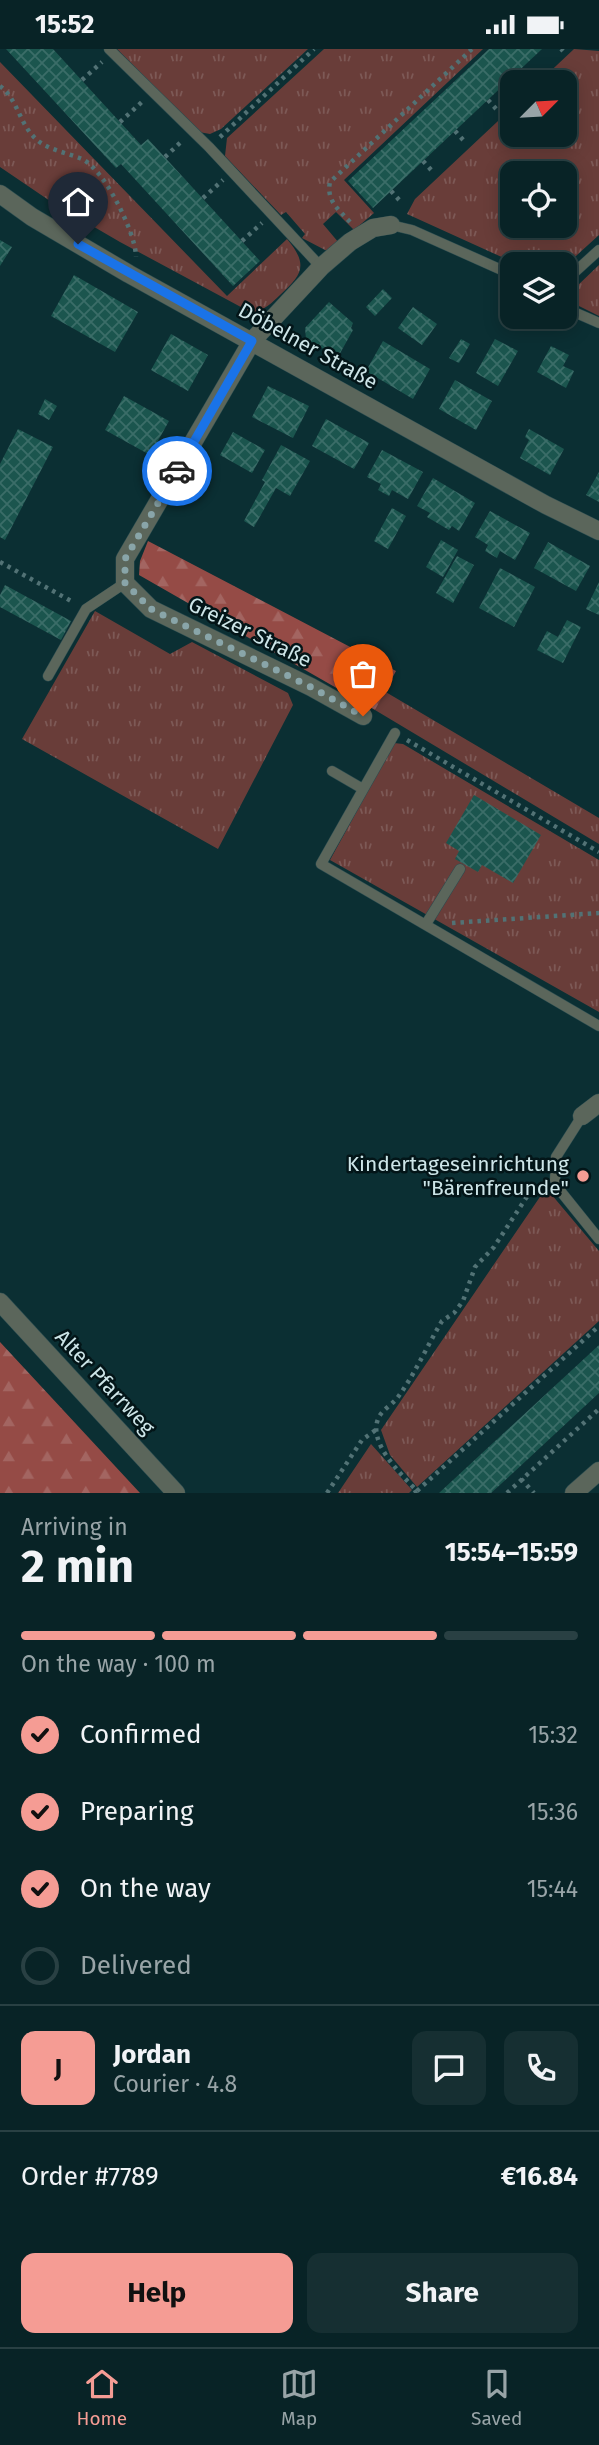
<!DOCTYPE html>
<meta charset="utf-8">
<style>
:root{--surface:#082326;--page:#162f32;--text:#f1f3f6;--muted:#98a4a7;--line:#294043;--accent:#f59c94}
body{margin:0;font-family:"Fira Sans",sans-serif;background:var(--page);color:var(--text);height:100vh;display:flex;flex-direction:column;font-size:26px;white-space:nowrap}
*{box-sizing:border-box;margin:0}
p{font-size:23px;color:var(--muted)}
.icon{flex:none;width:38px;height:38px;fill:none;stroke:currentColor;stroke-width:2;stroke-linecap:round;stroke-linejoin:round}
.map{position:relative;height:1444px;overflow:hidden}
.details{display:flex;flex-direction:column;background:var(--surface);flex:1}
.details>*{flex:none}
.needle{width:46px;rotate:66deg}
.tools{position:absolute;left:500px;top:21px;display:grid;gap:14px}
.tools a{display:grid;place-items:center;width:77px;height:77px;border-radius:14px;background:var(--surface);box-shadow:0 4px 18px #0003,0 0 0 2px var(--line);font-size:35px}
.pin{position:absolute;display:grid;place-items:center;width:60px;height:60px;color:#fff;margin:-72px -30px;border-radius:50% 50% 50% 0;rotate:-45deg;box-shadow:0 0 7px #0007}
.pin .icon{rotate:45deg}
.courier{position:absolute;display:grid;place-items:center;width:70px;height:70px;margin:-35px;border:5px solid #1a73e8;border-radius:50%;background:#fff;color:#222;box-shadow:0 2px 9px #0007}
.summary em{font-style:normal;font-weight:700}
.summary div{display:flex;flex-direction:column-reverse}
.summary{display:flex;align-items:center;justify-content:space-between;height:119px;padding:0 21px}
h1{font-size:46px;font-weight:700;line-height:52px}
.bar{display:grid;grid-template-columns:repeat(4,1fr);gap:10px 7px;align-content:center;height:84px;padding:0 21px}
.bar i{height:9px;border-radius:5px;background:var(--line)}
.bar .on{background:var(--accent)}
.bar p{grid-column:span 4}
.line{display:flex;align-items:center;gap:18px;padding:0 21px;border-top:2px solid var(--line)}
.line div{flex:1}
.round{display:grid;place-items:center;flex:none;width:74px;height:74px;border-radius:14px;background:var(--page)}
ol{padding:0 21px;list-style:none}
li{display:flex;align-items:center;gap:21px;height:77px}
li p{margin-inline-start:auto}
li .icon{padding:7px;border-radius:50%;background:var(--accent);color:#111;stroke-width:4}
li:last-child{color:var(--muted)}
li i{width:38px;height:38px;border:4px solid var(--line);border-radius:50%}
.button{display:flex;gap:14px;margin-top:auto;padding:14px 21px}
.button a{flex:1;height:80px;border-radius:14px;background:var(--accent);color:#111;font-size:28px;font-weight:700;line-height:80px;text-align:center}
.button a+a{background:var(--page);color:var(--text)}
.status{display:flex;justify-content:space-between;align-items:center;height:49px;padding:0 35px;background:var(--surface);direction:ltr}
.status svg{height:19px;fill:currentColor}
.tab-bar{display:flex;justify-content:space-around;align-items:center;height:98px;border-top:2px solid var(--line);background:var(--surface);font-size:19px;color:var(--muted)}
.tab-bar a{display:grid;justify-items:center;gap:4px}
.tab-bar .on{color:var(--accent)}
.map>svg:first-child{display:block}
.grass{fill:url(#grass-tufts);fill-rule:evenodd}
.forest{fill:url(#forest-firs)}
.building{fill:url(#building-cross-hatch)}
.lines{fill:none;stroke-linecap:round;stroke-linejoin:round}
.service-casing{stroke:#2a4c50;stroke-width:11}
.minor-casing{stroke:#2a4c50;stroke-width:19}
.tertiary-casing{stroke:#2a4c50;stroke-width:19}
.path{stroke:#527275;stroke-width:4.5;stroke-dasharray:3.5 5;stroke-linecap:butt}
.service{stroke:#5b665b;stroke-width:10}
.minor{stroke:#5b665b;stroke-width:18}
.tertiary{stroke:#5b665b;stroke-width:18}
.done{stroke:#89a5a9;stroke-width:7;stroke-dasharray:0 12.6}
.route{stroke:#1a73e8;stroke-width:9}
.poi-dot{fill:#f59c94;stroke:#031518;stroke-width:2.5}
.labels{text-anchor:middle;stroke-width:5;stroke-linejoin:round;paint-order:stroke}
.street-label{font-size:21px;fill:#cde5e8;stroke:#031518}
.poi-label{font-size:21px;fill:#cde5e8;stroke:#031518;text-anchor:end}
</style>
<div class="status"><b>15:52</b><svg viewBox="0 0 49 12"><path d="M0 12V9h3v3zM5 12V6h3v6zM10 12V3h3v9zM15 12V0h3v12zM26 1h20v11H26zM47 4h2v5h-2z"/></svg></div>
<div class="map">
<svg width="599" height="1444" viewBox="0 0 599 1444">
<defs>
<pattern id="grass-tufts" width="24" height="20" patternUnits="userSpaceOnUse" patternTransform="scale(1.75)"><rect width="24" height="20" fill="#693d39"/><path d="M3 7l-1-3M5 7V3M7 7l1-3M15 17l-1-3M17 17v-4M19 17l1-3" fill="none" stroke="#7d5956"/></pattern>
<pattern id="forest-firs" width="22" height="20" patternUnits="userSpaceOnUse" patternTransform="scale(1.75)"><rect width="22" height="20" fill="#954b46"/><path d="M5 1l3.5 6h-7zM16 11l3.5 6h-7z" fill="#a36561"/></pattern>
<pattern id="building-cross-hatch" width="8" height="8" patternUnits="userSpaceOnUse" patternTransform="scale(1.75)"><rect width="8" height="8" fill="#1b554e"/><path d="M0 0l8 8M0 8l8-8" fill="none" stroke="#3b6d68"/></pattern>
</defs>
<rect width="100%" height="100%" fill="#0b2f33"/>
<path class="grass" d="M117 0H308L221 80 210 85 199 83Z
M324 0H483L344 131 374 164 354 181 336 163 323 175 339 194 327 202 302 189 305 185 286 163 281 166 225 107 227 89Z
M574 0 599 2V186L565 217V215H517L407 165 415 150 513 58V86H565V33H539ZM513 124H565V177H513Z
M0 13 227 247 287 190C309 216 302 226 280 246 271 255 264 261 252 264L120 193 53 154 0 118Z
M599 216V267L579 257 573 244 576 238Z
M95 562 170 605 192 593 288 644 293 656 218 800 22 690Z
M384 642 599 769V795L375 661Z
M394 694 403 695 599 811V963L330 811Z
M546 1139 599 1202V1272L417 1438 390 1406 381 1381Z
M371 1395 412 1441 409 1444H338Z"/>
<path class="forest" d="M148 492 396 622 375 661 139 526 140 512Z
M0 1293 140 1444H0Z"/>
<path class="building" d="M6 0H53L141 96 148 90 260 212 233 237 121 115 116 119Z
M489 0H542L373 159 348 132Z
M0 191 12 198 0 217Z
M74 226 138 263 115 303 51 267Z
M383 240 392 249 375 267 366 258Z
M329 253 353 274 351 279 353 281 338 308 306 290 305 279Z
M413 258 437 275 422 296 398 279Z
M171 285 208 306 188 342 151 321Z
M461 290 470 295 459 314 449 309Z
M495 290 518 302 498 337 476 324Z
M383 292 430 320 413 350 366 322Z
M551 297 569 306 563 317 574 322 566 339 537 323Z
M455 331 492 352 476 381 439 360Z
M268 337 309 357 293 389 252 368Z
M124 347 169 372 150 406 105 381Z
M45 350 57 357 49 371 38 365Z
M326 370 369 394 354 420 312 397Z
M18 380 53 398 5 491 0 488V415Z
M529 380 564 400 550 426 520 409 529 391 525 388Z
M233 383 265 401 252 424 220 406Z
M281 396 310 412 290 447 276 439 254 478 244 472 265 433 262 431Z
M382 401 423 423 408 450 392 441 389 447 378 441 381 435 367 428Z
M599 423V453L586 446Z
M433 429 475 454 459 482 452 477 449 481 427 468 430 464 417 457Z
M392 459 406 467 388 500 374 492Z
M490 462 530 484 515 511 500 502 497 509 485 502 488 496 475 488Z
M441 491 458 501 443 528 426 518Z
M548 493 590 517 576 542 534 519Z
M457 507 474 516 453 554 436 544Z
M500 519 535 538 514 578 479 559Z
M599 533V566L586 560Z
M5 536 71 572 61 591 0 558V546Z
M567 571 581 578 563 614 537 601 547 582 558 588Z
M474 746 541 786 513 834 482 816 478 823 455 810 459 802 446 794Z
M599 1296V1344L514 1423 491 1444H439Z"/>
<g class="lines">
<g class="service-casing">
<path id="service" d="M109 0 209 98 321 218
M391 176 412 181 513 226
M565 232 599 201
M565 256 567 260 599 274
M48 627 86 560 125 534
M395 684 321 815 599 977
M332 722 363 740
M426 875 460 820
M582 1067 556 1108 555 1131 562 1144 599 1190"/>
</g>
<g class="minor-casing">
<path id="minor" d="M363 667 311 638 151 560 125 534V510L252 292 321 218 350 193 373 179 391 176
M582 1067 599 1054
M0 1253 176 1444
M574 1444 599 1422"/>
</g>
<g class="tertiary-casing">
<path id="tertiary" d="M0 145 32 168 129 225 546 456 599 482"/>
</g>
<path class="path" d="M561 0 563 2
M520 20 531 32
M82 31 102 13
M0 37C17 50 19 72 33 87 45 101 66 103 82 110 104 120 136 184 136 208
M488 51 498 62
M120 73 143 52
M455 82 465 93
M220 88 314 0
M165 108 182 92
M423 112 433 123
M391 142 401 153
M203 149 223 131
M350 173C338 160 326 151 330 133L472 0
M242 192 262 174
M0 513 73 553
M407 691 599 803
M452 874 599 864
M521 1430 534 1444
M417 1442 599 1277
M327 1444 362 1391 377 1380
M414 1444 417 1442C402 1426 366 1393 379 1368 383 1360 393 1355 398 1348 415 1325 427 1297 442 1272L454 1264 463 1252 475 1218 494 1198 528 1146 543 1135
M507 1444 599 1360"/>
<use href="#service" class="service"/>
<use href="#minor" class="minor"/>
<use href="#tertiary" class="tertiary"/>
</g>
<g class="lines">
<path class="done" d="M177 422 125 510V534L151 560 311 638 363 667"/>
<path class="route" d="M78 195 252 292 177 422"/>
</g>
<circle class="poi-dot" cx="583" cy="1127" r="7"/>
<g class="labels">
<g class="street-label">
<text transform="translate(308 297) rotate(29)" y="7">Döbelner Straße</text>
<text transform="translate(250 583) rotate(26)" y="7">Greizer Straße</text>
<text transform="translate(105 1333) rotate(47)" y="7">Alter Pfarrweg</text>
</g>
<g class="poi-label">
<text x="569" y="1122">Kindertageseinrichtung<tspan x="569" dy="24">"Bärenfreunde"</tspan></text>
</g>
</g>
</svg>
<div class="tools">
<a><svg class="needle" viewBox="-14 -14 28 28"><path d="M0-13l5 13h-10z" fill="#e53935"/><path d="M0 13l5-13h-10z" fill="#98a4a7"/></svg></a>
<a><svg class="icon" aria-label="locate" viewBox="0 0 24 24"><circle cx="12" cy="12" r="6"/><path d="M12 2v4M12 18v4M2 12h4M18 12h4"/></svg></a>
<a><svg class="icon" aria-label="layers" viewBox="0 0 24 24"><path d="M12 4l9 5-9 5-9-5zM3 14l9 5 9-5"/></svg></a>
</div>
<div class="pin" style="left:363px;top:667px;background:#ea580c"><svg class="icon" aria-label="bag" viewBox="0 0 24 24"><path d="M5 8h14l-1 12H6zM9 8a3 3 0 0 1 6 0"/></svg></div>
<div class="pin" style="left:78px;top:195px;background:#1f2937"><svg class="icon" aria-label="home" viewBox="0 0 24 24"><path d="M3 11l9-7 9 7M6 9v11h12V9"/></svg></div>
<div class="courier" style="left:177px;top:422px"><svg class="icon" aria-label="car" viewBox="0 0 24 24"><path d="M5 17H2v-5l4-1 3-4h7l3 4 3 1v5h-3M9 17h6M6 11h13"/><circle cx="7" cy="17" r="2"/><circle cx="17" cy="17" r="2"/></svg></div>
</div>
<section class="details">
<div class="summary"><div><h1>2 min</h1><p>Arriving in</p></div><em>15:54–15:59</em></div>
<div class="bar"><i class="on"></i><i class="on"></i><i class="on"></i><i></i><p>On the way · 100 m</p></div>
<ol>
<li><svg class="icon" aria-label="check" viewBox="0 0 24 24"><path d="M5 12l5 5 9-10"/></svg>Confirmed<p>15:32</p></li>
<li><svg class="icon" aria-label="check" viewBox="0 0 24 24"><path d="M5 12l5 5 9-10"/></svg>Preparing<p>15:36</p></li>
<li><svg class="icon" aria-label="check" viewBox="0 0 24 24"><path d="M5 12l5 5 9-10"/></svg>On the way<p>15:44</p></li>
<li><i></i>Delivered</li>
</ol>
<div class="line" style="height:126px"><b class="round" style="background:var(--accent);color:#111">J</b><div><b>Jordan</b><p>Courier · 4.8</p></div><a class="round"><svg class="icon" aria-label="chat" viewBox="0 0 24 24"><path d="M4 5h16v11H9l-5 4z"/></svg></a><a class="round"><svg class="icon" aria-label="phone" viewBox="0 0 24 24"><path d="M5 4h4l2 5-3 2q2 4 5 5l2-3 5 2v4C11 20 4 13 5 4z"/></svg></a></div>
<div class="line" style="height:91px"><div>Order #7789</div><b>€16.84</b></div>
<div class="button"><a>Help</a><a>Share</a></div>
</section>
<nav class="tab-bar">
<a class="on"><svg class="icon" aria-label="home" viewBox="0 0 24 24"><path d="M3 11l9-7 9 7M6 9v11h12V9"/></svg>Home</a>
<a><svg class="icon" aria-label="map" viewBox="0 0 24 24"><path d="M3 6l6-2 6 2 6-2v14l-6 2-6-2-6 2zM9 4v14M15 6v14"/></svg>Map</a>
<a><svg class="icon" aria-label="saved" viewBox="0 0 24 24"><path d="M7 4h10v16l-5-4-5 4z"/></svg>Saved</a>
</nav>
